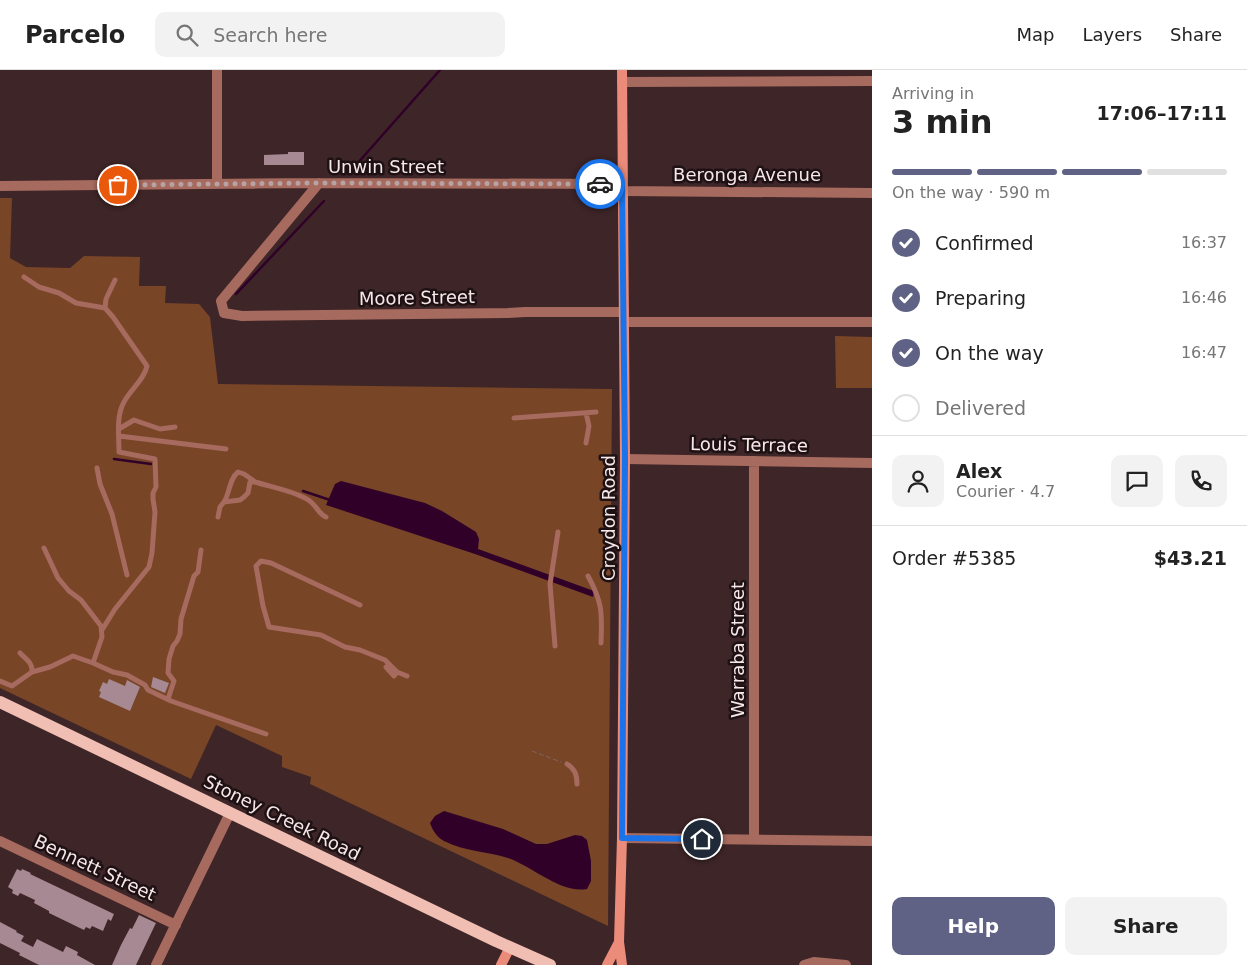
<!DOCTYPE html>
<meta charset="utf-8">
<style>
:root{--surface:#fff;--page:#f2f2f2;--text:#222;--muted:#767676;--line:#e0e0e0;--accent:#5f6284}
body{margin:0;font-family:"DejaVu Sans",sans-serif;background:var(--page);color:var(--text);height:100vh;display:flex;flex-direction:column;font-size:19px;white-space:nowrap}
*{box-sizing:border-box;margin:0}
p{font-size:16px;color:var(--muted)}
.icon{flex:none;width:28px;height:28px;fill:none;stroke:currentColor;stroke-width:2;stroke-linecap:round;stroke-linejoin:round}
.map{position:relative;flex:1;overflow:hidden}
.details{display:flex;flex-direction:column;background:var(--surface);width:375px}
.details>*{flex:none}
.pin{position:absolute;display:grid;place-items:center;width:42px;height:42px;color:#fff;margin:-21px;border:2px solid #fff;border-radius:50%;box-shadow:0 1px 5px #0007}
.courier{position:absolute;display:grid;place-items:center;width:50px;height:50px;margin:-25px;border:4px solid #1a73e8;border-radius:50%;background:#fff;color:#222;box-shadow:0 1px 6px #0007}
.head em{font-style:normal;font-weight:700}
.head div{display:flex;flex-direction:column-reverse}
.head{display:flex;align-items:center;justify-content:space-between;height:85px;padding:0 20px}
h1{font-size:32px;font-weight:700;line-height:38px}
.bar{display:grid;grid-template-columns:repeat(4,1fr);gap:8px 5px;align-content:center;height:60px;padding:0 20px}
.bar i{height:6px;border-radius:4px;background:var(--line)}
.bar .selected{background:var(--accent)}
.bar p{grid-column:span 4}
.line{display:flex;align-items:center;gap:12px;padding:0 20px;border-top:1px solid var(--line)}
.line div{flex:1}
.round{display:grid;place-items:center;flex:none;width:52px;height:52px;border-radius:10px;background:var(--page)}
ol{padding:0 20px;list-style:none}
li{display:flex;align-items:center;gap:15px;height:55px}
li p{margin-inline-start:auto}
li .icon{padding:5px;border-radius:50%;background:var(--accent);color:#fff;stroke-width:4}
li:last-child{color:var(--muted)}
li i{width:28px;height:28px;border:2px solid var(--line);border-radius:50%}
.button{display:flex;gap:10px;margin-top:auto;padding:10px 20px}
.button a{flex:1;height:58px;border-radius:10px;background:var(--accent);color:#fff;font-size:20px;font-weight:700;line-height:58px;text-align:center}
.button a+a{background:var(--page);color:var(--text)}
header{display:flex;align-items:center;gap:30px;box-sizing:border-box;height:70px;padding:0 25px;background:var(--surface);border-bottom:1px solid var(--line)}
header strong{font-size:24px}
nav{display:flex;gap:28px;margin-inline-start:auto;font-size:18px}
.search{width:350px;height:45px;background:var(--page);display:flex;align-items:center;gap:12px;box-sizing:border-box;padding:0 18px;border-radius:10px;color:var(--muted);font-size:19px}
main{display:flex;flex:1;min-height:0}
.map>svg:first-child{display:block}
.green{fill:#784527}
.water{fill:#300029}
.lines{fill:none;stroke-linecap:round;stroke-linejoin:round}
.stream{stroke:#300029;stroke-width:2.5}
.building{fill:#a68993}
.path{stroke:#7b6466;stroke-width:1;stroke-dasharray:5 2.5;stroke-linecap:butt}
.service{stroke:#a66a5e;stroke-width:5}
.minor{stroke:#a66a5e;stroke-width:10}
.secondary{stroke:#eb8b79;stroke-width:10}
.primary{stroke:#f1beb3;stroke-width:12}
.done{stroke:#b7a3a4;stroke-width:5;stroke-dasharray:0 9}
.route{stroke:#1a73e8;stroke-width:6}
.labels{text-anchor:middle;stroke-width:5;stroke-linejoin:round;paint-order:stroke}
.street-label{font-size:18px;fill:#f8e7e8;stroke:#1d1113}
</style>
<header>
<strong>Parcelo</strong>
<div class="search"><svg class="icon" aria-label="search" viewBox="0 0 24 24"><circle cx="10" cy="10" r="6"/><path d="M15 15l6 6"/></svg>Search here</div>
<nav><a>Map</a><a>Layers</a><a>Share</a></nav>
</header>
<main>
<div class="map">
<svg width="872" height="895" viewBox="0 0 872 895">
<rect width="100%" height="100%" fill="#3e2527"/>
<path class="green" d="M0 128H12L10 188 26 197 70 198 84 186 140 187 139 216H166L165 233 199 234 210 247 218 314 612 319 608 856 310 714 311 707 282 697V686L216 655 191 709 0 618Z
M835 266 872 267V318H836Z"/>
<path class="water" d="M341 411 425 433 442 441 476 462 479 469 478 479 594 521 593 527 475 484 326 435 335 414Z
M444 741 503 759 536 774H547L575 765 582 766 587 770 591 791V811L587 819C561 824 532 796 508 788 487 781 465 782 444 771 437 767 433 761 430 753L435 746Z"/>
<g class="lines">
<path class="stream" d="M356 95 440 0
M236 224 324 131
M114 389 151 394
M303 421 330 430"/>
</g>
<path class="building" d="M288 82H304V95H264V85L288 84Z
M153 607 169 613 165 623 151 617Z
M109 609 125 616 127 610 140 617 130 641 99 627 101 622 99 621 103 612 107 614Z
M17 799 21 801 22 799 31 803 30 804 114 844 111 851 108 849 103 861 92 856 90 859 86 857 84 860 49 843V841L34 833 35 830 20 823 18 826 12 823 13 820 8 817Z
M139 845 156 853 155 855 136 895H112L121 875 130 858 132 859Z
M0 852 17 861 16 862 24 866 21 871 33 877 37 869 63 882 66 876 78 882 77 885 95 895H39L19 885 20 883 0 873Z"/>
<g class="lines">
<path class="path" d="M532 681 561 692"/>
<path class="service" d="M24 207 39 217 59 223 76 233 105 238 113 247 147 296C144 310 130 320 124 332 116 346 119 366 119 382L155 389 156 417 153 423V429L155 442 152 483 149 497 115 539 102 560
M105 238 106 229 115 210
M586 343 589 356 586 373
M514 348 596 342
M119 359 134 350 160 359 175 357
M119 366 226 379
M97 398 100 414 112 444 127 505
M224 432C230 423 229 409 238 402L244 404 254 411
M218 447 220 437 224 432 240 430 244 427 248 423 250 412H255C271 417 290 420 305 428 316 433 318 444 326 447
M588 506C603 533 602 544 601 573
M360 535 271 493 261 491 256 496 263 536 269 557 321 565 345 577 360 580 385 590 397 602 394 606 386 597
M555 576 550 514 558 462
M93 593 113 602 127 605 145 615 148 620 171 631 266 664
M32 602 50 597 73 586 93 593 102 567 101 556 81 530 69 521 58 508 44 478
M397 602 407 606
M0 611 12 616 32 602C33 593 26 589 20 583
M168 629 174 611 168 603 169 589 173 576 177 571 180 564 181 549 194 506 198 502 201 480
M567 694C575 699 577 705 577 714"/>
<path class="minor" d="M622 12 872 11
M319 113 221 231 224 243 242 246 508 243 525 242H624
M217 114V0
M0 116 319 113 622 114
M622 121 872 123
M624 252H872
M625 389 872 393
M622 768 872 771
M754 769V391
M0 771 176 855
M156 895 230 743
M804 895 814 892 846 895"/>
<path class="secondary" d="M501 895 510 877
M607 895 619 872
M622 895 619 872 622 768 625 389 622 0"/>
<path class="primary" d="M0 632 496 871 550 895"/>
</g>
<g class="lines">
<path class="done" d="M118 115 319 113 600 114"/>
<path class="route" d="M600 114H622L625 389 622 768 702 769"/>
</g>
<g class="labels">
<g class="street-label">
<text x="386" y="103">Unwin Street</text>
<text x="747" y="111">Beronga Avenue</text>
<text transform="translate(417 228) rotate(-1)" y="6">Moore Street</text>
<text transform="translate(749 375) rotate(1)" y="6">Louis Terrace</text>
<text transform="translate(609 448) rotate(-90)" y="6">Croydon Road</text>
<text transform="translate(738 580) rotate(-90)" y="6">Warraba Street</text>
<text transform="translate(282 748) rotate(26)" y="6">Stoney Creek Road</text>
<text transform="translate(95 798) rotate(25)" y="6">Bennett Street</text>
</g>
</g>
</svg>
<div class="pin" style="left:118px;top:115px;background:#ea580c"><svg class="icon" aria-label="bag" viewBox="0 0 24 24"><path d="M5 8h14l-1 12H6zM9 8a3 3 0 0 1 6 0"/></svg></div>
<div class="pin" style="left:702px;top:769px;background:#1f2937"><svg class="icon" aria-label="home" viewBox="0 0 24 24"><path d="M3 11l9-7 9 7M6 9v11h12V9"/></svg></div>
<div class="courier" style="left:600px;top:114px"><svg class="icon" aria-label="car" viewBox="0 0 24 24"><path d="M5 17H2v-5l4-1 3-4h7l3 4 3 1v5h-3M9 17h6M6 11h13"/><circle cx="7" cy="17" r="2"/><circle cx="17" cy="17" r="2"/></svg></div>
</div>
<section class="details">
<div class="head"><div><h1>3 min</h1><p>Arriving in</p></div><em>17:06–17:11</em></div>
<div class="bar"><i class="selected"></i><i class="selected"></i><i class="selected"></i><i></i><p>On the way · 590 m</p></div>
<ol>
<li><svg class="icon" aria-label="check" viewBox="0 0 24 24"><path d="M5 12l5 5 9-10"/></svg>Confirmed<p>16:37</p></li>
<li><svg class="icon" aria-label="check" viewBox="0 0 24 24"><path d="M5 12l5 5 9-10"/></svg>Preparing<p>16:46</p></li>
<li><svg class="icon" aria-label="check" viewBox="0 0 24 24"><path d="M5 12l5 5 9-10"/></svg>On the way<p>16:47</p></li>
<li><i></i>Delivered</li>
</ol>
<div class="line" style="height:90px"><a class="round"><svg class="icon" aria-label="person" viewBox="0 0 24 24"><circle cx="12" cy="8" r="4"/><path d="M4 21q1-7 8-7t8 7"/></svg></a><div><b>Alex</b><p>Courier · 4.7</p></div><a class="round"><svg class="icon" aria-label="chat" viewBox="0 0 24 24"><path d="M4 5h16v11H9l-5 4z"/></svg></a><a class="round"><svg class="icon" aria-label="phone" viewBox="0 0 24 24"><path d="M5 4h4l2 5-3 2q2 4 5 5l2-3 5 2v4C11 20 4 13 5 4z"/></svg></a></div>
<div class="line" style="height:65px"><div>Order #5385</div><b>$43.21</b></div>
<div class="button"><a>Help</a><a>Share</a></div>
</section>
</main>
